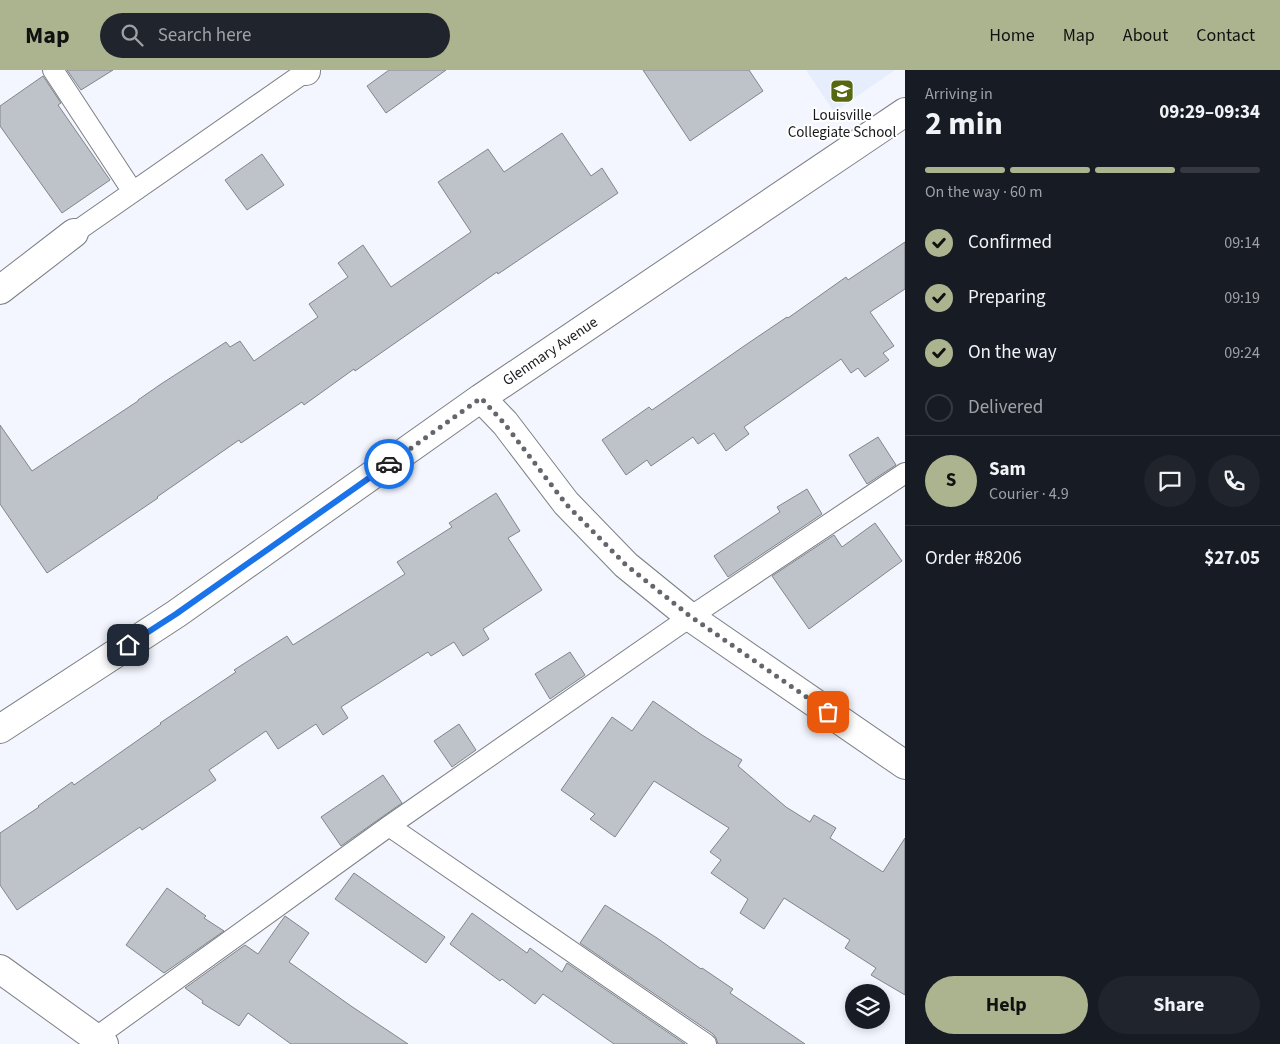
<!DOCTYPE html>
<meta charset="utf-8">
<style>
:root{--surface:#171b24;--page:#20242c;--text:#f1f3f6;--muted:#9ea1a6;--line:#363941;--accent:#acb48f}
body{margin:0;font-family:"Source Sans 3",sans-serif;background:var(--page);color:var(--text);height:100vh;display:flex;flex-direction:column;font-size:19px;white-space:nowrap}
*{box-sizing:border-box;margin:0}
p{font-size:16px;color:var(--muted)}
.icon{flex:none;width:28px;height:28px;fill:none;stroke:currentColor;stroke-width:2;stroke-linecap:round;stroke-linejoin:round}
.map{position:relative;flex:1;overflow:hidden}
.drawer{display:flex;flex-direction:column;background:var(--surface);width:375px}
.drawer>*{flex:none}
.buttons{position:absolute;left:845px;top:914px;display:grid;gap:10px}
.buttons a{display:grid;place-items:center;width:45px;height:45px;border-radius:50%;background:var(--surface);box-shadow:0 2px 8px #0003;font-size:25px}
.pin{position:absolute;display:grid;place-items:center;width:42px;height:42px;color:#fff;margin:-21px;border-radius:10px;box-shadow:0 2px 8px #0006}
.courier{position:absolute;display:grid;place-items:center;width:50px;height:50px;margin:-25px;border:4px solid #1a73e8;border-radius:50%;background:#fff;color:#222;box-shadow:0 1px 6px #0007}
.overview em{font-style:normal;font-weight:700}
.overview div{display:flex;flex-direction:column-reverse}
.overview{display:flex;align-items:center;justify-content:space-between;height:85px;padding:0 20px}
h1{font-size:32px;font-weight:700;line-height:38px}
.bar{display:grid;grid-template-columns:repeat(4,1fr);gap:8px 5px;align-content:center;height:60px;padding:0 20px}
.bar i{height:6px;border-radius:4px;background:var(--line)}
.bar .current{background:var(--accent)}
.bar p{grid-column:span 4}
.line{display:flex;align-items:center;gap:12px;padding:0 20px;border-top:1px solid var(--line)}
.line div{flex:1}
.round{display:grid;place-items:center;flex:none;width:52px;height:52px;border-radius:26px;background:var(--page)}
ol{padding:0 20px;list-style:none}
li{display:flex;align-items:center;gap:15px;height:55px}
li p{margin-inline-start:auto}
li .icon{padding:5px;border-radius:50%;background:var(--accent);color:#111;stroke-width:4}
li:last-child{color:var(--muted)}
li i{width:28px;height:28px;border:2px solid var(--line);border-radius:50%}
.cta{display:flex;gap:10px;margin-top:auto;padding:10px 20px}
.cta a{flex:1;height:58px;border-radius:30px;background:var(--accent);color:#111;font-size:20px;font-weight:700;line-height:58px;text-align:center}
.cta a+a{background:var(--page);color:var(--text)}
header{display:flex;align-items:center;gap:30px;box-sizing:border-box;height:70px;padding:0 25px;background:var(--accent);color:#111}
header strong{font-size:24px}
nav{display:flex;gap:28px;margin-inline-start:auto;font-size:18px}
.search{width:350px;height:45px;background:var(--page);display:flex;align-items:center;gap:12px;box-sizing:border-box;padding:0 18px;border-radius:28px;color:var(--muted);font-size:19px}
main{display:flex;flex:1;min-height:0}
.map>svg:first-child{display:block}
.built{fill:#e6edfc}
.building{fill:#bec2c9;stroke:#82858c}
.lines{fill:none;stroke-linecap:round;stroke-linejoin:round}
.lane-casing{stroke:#7c7f85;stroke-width:22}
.street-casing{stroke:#7c7f85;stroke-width:30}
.lane{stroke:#fff;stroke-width:20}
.street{stroke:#fff;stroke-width:28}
.done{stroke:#65666b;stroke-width:5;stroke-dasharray:0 9}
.route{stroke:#1a73e8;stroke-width:6}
.labels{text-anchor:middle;stroke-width:4;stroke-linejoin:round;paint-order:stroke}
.poi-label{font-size:15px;fill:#18191c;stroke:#fff}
.street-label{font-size:15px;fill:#18191c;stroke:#fff}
</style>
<header>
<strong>Map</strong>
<div class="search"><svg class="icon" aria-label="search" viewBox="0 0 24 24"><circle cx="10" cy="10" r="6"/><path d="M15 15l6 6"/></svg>Search here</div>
<nav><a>Home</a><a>Map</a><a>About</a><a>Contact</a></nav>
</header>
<main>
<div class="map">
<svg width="905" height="974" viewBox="0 0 905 974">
<rect width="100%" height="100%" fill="#f3f6fe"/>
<path class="built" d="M806 0H895L834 42Z"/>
<path class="building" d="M67 0H113L81 20Z
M389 0H446L386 43 367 16Z
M643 0H749L763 21 690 71Z
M43 6 61 33 58 35 110 110 62 143 0 56V36Z
M562 63 591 106 602 98 618 123 498 204 497 202 355 301 354 299 304 335 302 332 241 373 239 370 157 427 158 428 47 503 0 434V355L32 401 138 331V330L161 314 226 272 230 277 240 271 254 291 318 247 309 234 348 207 338 193 363 175 391 217 471 162 438 112 488 79 504 102Z
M262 84 284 115 247 140 225 110Z
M905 172V219L870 242 894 276 883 283 889 290 865 307 858 298 851 303 841 289 744 357 749 364 726 381 714 363 698 374 693 367 651 396 647 390 626 405 602 370 649 337 652 340 747 274 787 247 788 248 846 207 848 210Z
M878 367 896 395 867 414 849 385Z
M807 419 822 444 728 507 714 486 780 442 777 437Z
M496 423 520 461 508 468 542 520 483 559 489 569 463 586 454 572 431 586 428 582 341 637 348 648 323 665 316 654 278 679 266 661 209 700 216 710 142 760 140 757 17 840 0 815V763L39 737 38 736 72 712 74 715 161 654 160 653 236 602 234 600 287 566 293 575 405 504 397 492 452 457 449 453Z
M875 453 902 491 809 559 772 506 834 465 842 477Z
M570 582 585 605 550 629 535 604Z
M653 631 702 665 742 690 738 696 786 737 810 752 814 745 836 758 830 768 883 802 905 768V925L871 905 876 898 845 878 850 870 784 828 764 859 740 843 748 829 711 803 721 790 710 782 729 758 654 711 615 767 590 749 595 744 561 720 612 647 632 661Z
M459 654 476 680 452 697 434 671Z
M383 705 402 733 341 776 321 747Z
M354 803 445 867 426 893 335 829Z
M167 818 206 846 204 848 224 861 164 903 126 875Z
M605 835 657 868 701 899 702 898 733 919 730 923 805 974H718L716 968 713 964 580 873Z
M472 843 527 883 530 878 562 902 567 893 685 974H614L543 924 535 934 502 909 500 911 450 874Z
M285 846 309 863 289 892 351 936 408 974H291L248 943 239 956 202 933 203 931 185 918 245 875 258 884Z"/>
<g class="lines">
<g class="lane-casing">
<path id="lane" d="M53 0 133 122
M74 163 308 0
M389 756 706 974
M95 968 389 756 690 547 905 403"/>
</g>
<g class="street-casing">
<path id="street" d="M305 0 306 1
M0 220 74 163
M481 328 505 353 566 433 626 495 690 547 905 695
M0 659 176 544 481 328 905 42
M0 899 104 974"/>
</g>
<use href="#lane" class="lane"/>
<use href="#street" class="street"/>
</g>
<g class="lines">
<path class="done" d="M389 394 481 328 504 353 566 434 626 495 690 546 828 642"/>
<path class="route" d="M128 575 176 544 389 394"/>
</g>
<defs>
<g id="school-square" transform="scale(1.25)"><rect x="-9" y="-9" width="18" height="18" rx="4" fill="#576812" stroke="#fff"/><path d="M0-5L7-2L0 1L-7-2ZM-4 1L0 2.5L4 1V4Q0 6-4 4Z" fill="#fff"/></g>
</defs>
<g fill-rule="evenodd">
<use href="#school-square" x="842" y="21"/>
</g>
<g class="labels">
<g class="poi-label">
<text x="842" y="50">Louisville<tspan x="842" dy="17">Collegiate School</tspan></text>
</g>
<g class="street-label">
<text transform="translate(550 281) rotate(-34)" y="5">Glenmary Avenue</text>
</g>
</g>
</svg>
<div class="buttons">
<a><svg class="icon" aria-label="layers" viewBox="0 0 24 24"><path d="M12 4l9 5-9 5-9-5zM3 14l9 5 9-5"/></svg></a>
</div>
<div class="pin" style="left:828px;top:642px;background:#ea580c"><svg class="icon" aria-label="bag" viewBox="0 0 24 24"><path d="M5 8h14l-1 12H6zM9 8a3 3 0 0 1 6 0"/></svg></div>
<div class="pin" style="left:128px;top:575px;background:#1f2937"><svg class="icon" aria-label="home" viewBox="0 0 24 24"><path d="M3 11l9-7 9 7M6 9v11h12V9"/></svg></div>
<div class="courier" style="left:389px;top:394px"><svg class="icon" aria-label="car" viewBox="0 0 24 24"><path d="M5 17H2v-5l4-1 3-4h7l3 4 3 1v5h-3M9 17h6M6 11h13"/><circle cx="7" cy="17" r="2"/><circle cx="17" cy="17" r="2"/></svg></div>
</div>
<section class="drawer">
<div class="overview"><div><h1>2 min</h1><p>Arriving in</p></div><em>09:29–09:34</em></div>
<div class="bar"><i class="current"></i><i class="current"></i><i class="current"></i><i></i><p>On the way · 60 m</p></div>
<ol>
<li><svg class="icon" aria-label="check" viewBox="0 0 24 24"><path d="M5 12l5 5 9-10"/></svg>Confirmed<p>09:14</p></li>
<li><svg class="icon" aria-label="check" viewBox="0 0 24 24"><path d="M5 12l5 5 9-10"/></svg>Preparing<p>09:19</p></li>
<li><svg class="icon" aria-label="check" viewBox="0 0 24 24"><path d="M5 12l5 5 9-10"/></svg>On the way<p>09:24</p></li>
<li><i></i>Delivered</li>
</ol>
<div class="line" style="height:90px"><b class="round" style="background:var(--accent);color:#111">S</b><div><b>Sam</b><p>Courier · 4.9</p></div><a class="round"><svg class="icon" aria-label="chat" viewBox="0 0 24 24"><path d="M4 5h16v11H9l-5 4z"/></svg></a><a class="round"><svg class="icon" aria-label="phone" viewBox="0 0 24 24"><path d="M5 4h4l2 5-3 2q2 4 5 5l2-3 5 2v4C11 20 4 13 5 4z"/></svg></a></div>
<div class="line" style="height:65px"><div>Order #8206</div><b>$27.05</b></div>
<div class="cta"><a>Help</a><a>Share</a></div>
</section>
</main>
